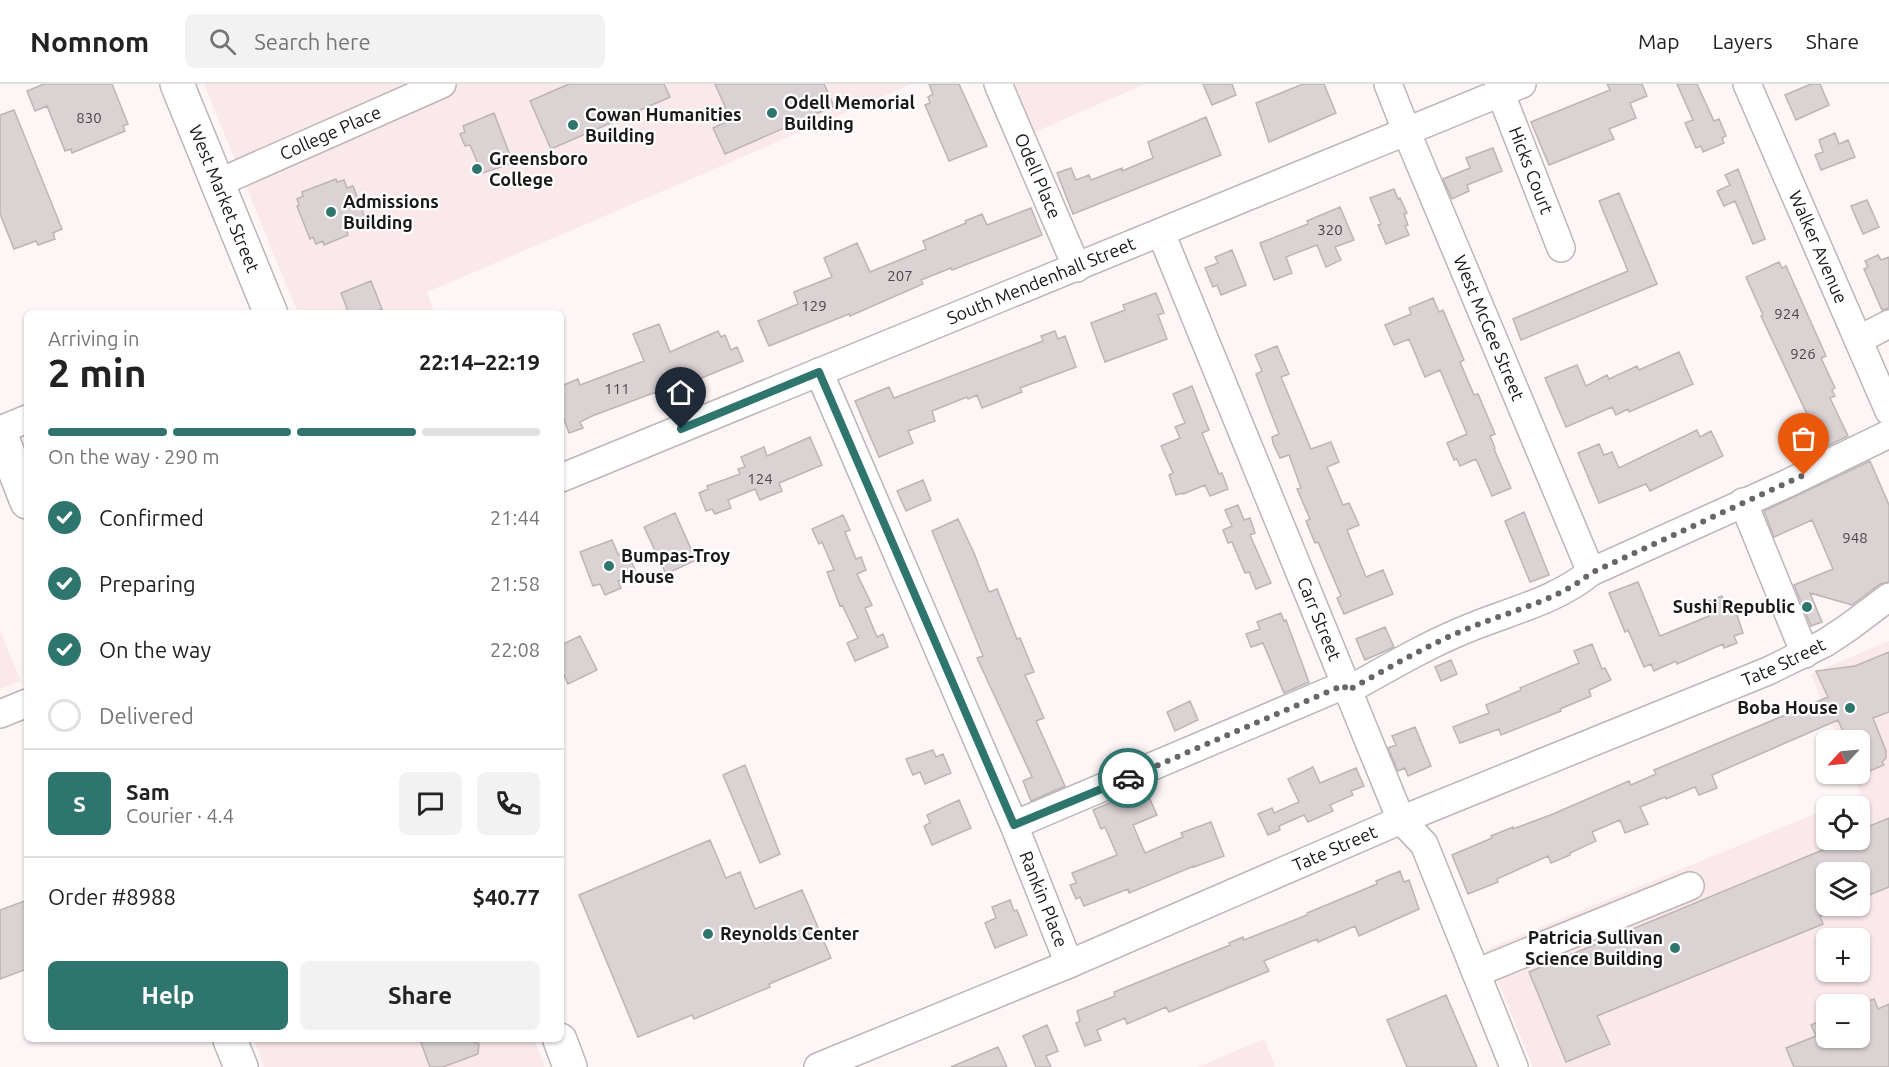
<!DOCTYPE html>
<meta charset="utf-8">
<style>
:root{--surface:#fff;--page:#f2f2f2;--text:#222;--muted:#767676;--line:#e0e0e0;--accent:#2d756d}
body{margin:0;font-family:Ubuntu,sans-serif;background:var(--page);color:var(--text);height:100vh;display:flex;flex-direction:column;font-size:22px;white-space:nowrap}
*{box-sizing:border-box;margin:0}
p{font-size:20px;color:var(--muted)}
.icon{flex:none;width:33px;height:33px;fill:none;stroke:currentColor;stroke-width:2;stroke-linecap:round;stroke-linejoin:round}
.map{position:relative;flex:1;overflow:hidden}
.panel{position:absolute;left:24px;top:226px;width:540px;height:732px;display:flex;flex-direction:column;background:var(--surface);border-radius:9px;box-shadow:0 2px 4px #0004}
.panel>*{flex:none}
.needle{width:39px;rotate:244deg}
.fabs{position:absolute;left:1816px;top:646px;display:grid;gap:12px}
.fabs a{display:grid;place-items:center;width:54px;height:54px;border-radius:9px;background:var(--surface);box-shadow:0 2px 4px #0004;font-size:30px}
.pin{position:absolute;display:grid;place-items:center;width:51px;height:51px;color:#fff;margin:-62px -26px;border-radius:50% 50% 50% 0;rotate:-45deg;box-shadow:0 0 6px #0007}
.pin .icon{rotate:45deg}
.courier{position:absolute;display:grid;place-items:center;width:60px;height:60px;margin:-30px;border:4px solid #2d756d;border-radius:50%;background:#fff;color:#222;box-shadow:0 2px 8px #0007}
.headline em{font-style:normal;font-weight:700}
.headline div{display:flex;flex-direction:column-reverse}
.headline{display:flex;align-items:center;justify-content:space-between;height:102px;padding:0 24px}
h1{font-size:39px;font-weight:700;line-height:45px}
.bar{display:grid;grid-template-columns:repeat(4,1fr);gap:9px 6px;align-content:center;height:72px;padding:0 24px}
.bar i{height:8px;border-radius:4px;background:var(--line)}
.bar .current{background:var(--accent)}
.bar p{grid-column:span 4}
.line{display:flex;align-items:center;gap:15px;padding:0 24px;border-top:2px solid var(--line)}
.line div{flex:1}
.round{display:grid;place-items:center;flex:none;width:63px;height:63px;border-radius:9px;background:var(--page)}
ol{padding:0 24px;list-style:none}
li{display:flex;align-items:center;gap:18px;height:66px}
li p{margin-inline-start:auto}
li .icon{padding:6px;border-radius:50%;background:var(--accent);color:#fff;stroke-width:4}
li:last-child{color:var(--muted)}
li i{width:33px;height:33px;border:3px solid var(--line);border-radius:50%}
.primary-button{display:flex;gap:12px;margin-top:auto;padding:12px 24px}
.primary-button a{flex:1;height:69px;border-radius:9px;background:var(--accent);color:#fff;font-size:24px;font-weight:700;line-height:69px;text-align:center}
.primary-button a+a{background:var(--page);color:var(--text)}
header{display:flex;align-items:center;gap:36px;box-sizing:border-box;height:84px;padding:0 30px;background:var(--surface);border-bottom:2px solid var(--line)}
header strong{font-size:28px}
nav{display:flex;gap:33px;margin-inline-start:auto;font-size:21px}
.search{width:420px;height:54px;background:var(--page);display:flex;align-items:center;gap:15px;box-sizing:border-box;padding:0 21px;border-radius:9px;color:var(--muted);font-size:22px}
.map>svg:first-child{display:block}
.built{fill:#fae8eb;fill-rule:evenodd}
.building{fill:#dbd2d3;stroke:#bdb4b6;stroke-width:1.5}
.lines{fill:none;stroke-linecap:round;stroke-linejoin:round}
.minor-casing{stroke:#bdb5b6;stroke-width:30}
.major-casing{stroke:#bdb5b6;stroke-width:36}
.minor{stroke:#fff;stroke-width:27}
.major{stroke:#fff;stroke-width:33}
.done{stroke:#6a6566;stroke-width:6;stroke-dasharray:0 10.8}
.route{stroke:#2d756d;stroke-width:8}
.poi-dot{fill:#2d756d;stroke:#fff;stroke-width:2}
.labels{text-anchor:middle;stroke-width:4.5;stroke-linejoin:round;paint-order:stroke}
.number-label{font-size:15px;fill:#4b4648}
.poi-label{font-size:18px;font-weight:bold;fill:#1b1819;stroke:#fff;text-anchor:start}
.street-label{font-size:18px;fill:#1b1819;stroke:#fff}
</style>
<header>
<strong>Nomnom</strong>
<div class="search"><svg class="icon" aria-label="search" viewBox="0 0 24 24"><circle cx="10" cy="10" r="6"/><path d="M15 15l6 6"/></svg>Search here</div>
<nav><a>Map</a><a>Layers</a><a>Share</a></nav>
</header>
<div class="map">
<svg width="1889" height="983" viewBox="0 0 1889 983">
<rect width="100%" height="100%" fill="#fef5f6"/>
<path class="built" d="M204 0H912L427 208 435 230 298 229Z
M1013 0H1145L1035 48Z
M0 547 21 597 0 605Z
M1889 557V983H1533L1485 866 1827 725V756H1860V723H1831L1861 710 1853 690H1860V657H1839L1811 590ZM1827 789H1860V822H1827ZM1827 855H1860V888H1827ZM1827 921H1860V954H1827Z
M1264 955 1275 983H1198Z
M254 956H534L545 983H264Z"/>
<path class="building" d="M44 0H112L128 40 123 42 125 47 72 69 71 65 65 67 47 22 35 27 27 7Z
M569 0H664L670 13 551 65 530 17Z
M715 0H824L834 22 725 70 713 44 731 36Z
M929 0H959L987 62 949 77 925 21 930 19 928 13 933 10Z
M1203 0H1232L1236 11 1212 21Z
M1303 0H1324L1336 29 1269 58 1256 19Z
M1607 0H1642L1647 12 1630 19 1636 34 1609 45 1614 55 1549 81 1531 38 1610 6Z
M1677 0H1697L1714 37 1719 35 1726 52 1722 54 1724 59 1703 68 1701 62 1696 64 1685 39 1693 36Z
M1811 0H1820L1829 21 1796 36 1785 11Z
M14 26 62 145 53 149 55 155 38 161 36 157 14 165 0 130V31Z
M494 29 513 79 482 89 470 61 465 62 460 50 465 48 463 42Z
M1206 33 1221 71 1073 130 1057 89 1071 84 1076 96 1089 91 1091 96 1122 84V87L1153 74 1148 58Z
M1835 49 1839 60 1848 56 1855 73 1821 86 1815 71 1823 68 1819 56Z
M1493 64 1502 87 1467 101 1469 107 1452 115 1443 95 1470 84 1466 74Z
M1738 85 1765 155 1753 160 1735 117 1724 122 1717 107 1730 101 1725 91Z
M336 95 337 98 344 96 347 104 353 102 365 134 358 137 359 139 346 144 348 151 324 161 323 157 316 160 313 153 310 155 297 122 299 121 297 115 303 112 302 108Z
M1394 105 1398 115 1400 114 1407 129 1404 130 1408 141 1405 142 1409 151 1386 160 1378 141 1381 140 1370 114Z
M1619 109 1657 200 1521 256 1513 235 1628 187 1599 117Z
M1867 116 1879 143 1863 150 1851 122Z
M1340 123 1354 156 1335 163 1341 176 1326 183 1317 161 1286 173 1292 189 1274 196 1260 159 1308 140 1307 137Z
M1031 124 1042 151 952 186 951 184 921 196 923 200 850 232 849 230 769 262 758 237 798 220 794 208 832 193 824 174 857 159 870 188 926 165 923 157 966 139 965 137 982 130 987 141Z
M1232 166 1246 201 1221 211 1217 201 1213 203 1205 184 1218 179 1215 173Z
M1878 171 1881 176 1889 173V224L1882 226 1864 185 1868 183 1865 177Z
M1779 178 1782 184 1786 182 1826 272 1821 274 1835 304 1832 306 1835 312 1830 314 1848 352 1795 378 1787 362 1797 357 1795 352 1813 343 1761 232 1763 231 1746 193Z
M371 197 382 225 371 230H349L341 209Z
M1156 209 1164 229 1158 231 1167 255 1105 278 1091 239 1125 226 1123 221Z
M1433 214 1439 228 1443 226 1464 276 1460 278 1474 311 1478 310 1495 350 1490 352 1495 364 1494 365 1511 404 1492 412 1476 375 1460 382 1457 375 1454 376 1447 359 1467 350 1440 286 1425 293 1409 255 1394 261 1385 241 1411 230 1409 224Z
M659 240 670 268 718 247 721 253 725 251 731 266 737 263 743 277 657 312 656 308 592 332 580 338 583 344 569 349 561 327V302L578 295 580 301 644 277 633 250Z
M1055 247 1058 255 1065 252 1076 283 1020 304 1022 308 982 324 977 311 968 315 967 313 932 327 935 337 908 347 913 359 879 373 855 317 889 303 894 314 1043 257 1041 252Z
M1277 262 1289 290 1281 293 1311 365 1331 358 1339 378 1327 383 1343 421 1349 419 1359 441 1347 446 1366 493 1383 486 1393 510 1344 530 1337 514 1341 512 1318 458 1315 459 1306 437 1310 435 1297 405 1301 404 1289 371 1280 374 1273 359 1272 353 1279 350 1256 290 1262 287 1255 271Z
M1679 268 1693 300 1629 328 1628 325 1616 331 1612 323 1566 343 1545 294 1577 281 1586 302 1607 291 1609 295 1637 282 1639 286Z
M1192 302 1209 346 1202 349 1219 390 1222 389 1228 405 1210 412 1205 401 1183 410 1182 409 1176 411 1169 391 1173 389 1161 362 1180 354 1175 343 1185 339 1173 310Z
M1697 346 1700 353 1711 347 1723 372 1650 407 1646 400 1599 419 1578 369 1599 360 1604 371 1612 368 1619 384Z
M810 353 822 381 779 399 782 407 760 416 755 405 728 416 731 424 715 430 712 425 706 427 699 409 708 405 707 402 740 390 738 385 745 383 741 373 764 363 767 372Z
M1870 377 1889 421V498L1880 500 1852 521 1810 509 1822 538 1811 542 1794 501 1833 485 1812 436 1774 453 1764 427Z
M923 396 931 416 906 427 897 407Z
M1238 421 1244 436 1250 434 1255 449 1250 451 1271 499 1256 505 1249 488 1245 489 1232 458 1228 459 1223 446 1232 442 1225 426Z
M1524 428 1549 491 1530 498 1505 437Z
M675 429 696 476 666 490 644 443Z
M843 431 850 446 845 448 856 475 861 473 866 486 857 490 872 521 865 524 877 553 883 550 888 563 855 577 847 559 858 554 842 521 840 522 827 488 834 486 822 458 819 460 812 445Z
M958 435 974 469 989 508 997 505 1017 555 1020 554 1034 588 1025 591 1044 634 1036 637 1065 702 1031 717 1023 697 1032 693 977 574 983 572 932 447Z
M612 456 618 470 632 479 635 485 633 491 618 497 621 504 605 511 600 500 593 502 580 468Z
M1638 498 1660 552 1709 532 1704 519 1722 512 1728 528 1735 525 1743 549 1734 552 1737 559 1724 564 1723 560 1677 580 1676 577 1654 587 1651 580 1644 583 1628 546 1625 548 1609 509Z
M1281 529 1284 537 1286 536 1309 598 1284 609 1263 559 1251 563 1246 550 1260 545 1257 538Z
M1385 543 1394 563 1365 576 1356 555Z
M580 552 597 586 568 600 561 584V561Z
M1592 560 1602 585 1605 584 1611 596 1589 606 1591 612 1560 625 1561 627 1501 651 1499 645 1460 659 1453 643 1489 629 1486 621 1521 606 1520 604 1579 579 1574 567Z
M1889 568V628L1873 634 1886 667V674L1882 678 1884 681 1867 688 1865 685 1860 683V657H1847L1838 636 1712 691 1717 704 1699 711 1695 703 1666 715 1665 713 1640 723 1648 740 1625 749 1620 736 1592 748 1596 757 1570 769V771L1551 779 1548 772 1497 795 1498 798 1468 810 1452 771 1492 754 1491 752 1513 743V745L1553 730 1629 697 1631 701 1656 690 1654 686 1828 613 1816 587 1855 582Z
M1451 576 1457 590 1441 597 1435 583Z
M1190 617 1198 636 1175 647 1167 628Z
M1415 643 1431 682 1408 692 1405 684 1398 687 1388 664 1396 661 1392 652Z
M933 666 936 673 943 670 951 689 925 700 920 688 913 691 906 675Z
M745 681 780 770 760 779 723 691Z
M1313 683 1320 699 1356 684 1364 702 1351 707 1353 711 1330 721 1333 727 1308 738 1304 731 1279 742 1280 746 1268 751 1258 730 1272 724 1274 729 1299 718 1288 695Z
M1145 704 1157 731 1133 741 1145 769 1183 753 1181 749 1211 738 1224 772 1194 783V782L1129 809 1128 805 1084 822 1080 813 1076 815 1070 801 1076 799 1072 789 1117 771 1105 743 1101 745 1093 726Z
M959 716 971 744 932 761 924 742 930 739 927 731Z
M1889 734V803L1860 815V789H1827V829L1820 832 1823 840 1597 932 1610 960 1566 978 1529 888 1825 765 1823 761 1836 756H1860V746Z
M710 756 726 794 740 788 755 825 802 806 831 874 769 900 770 903 694 935 692 931 638 953 579 811Z
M1400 787 1404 798 1409 796 1419 825 1359 852 1355 842 1318 858 1317 855 1264 877 1269 887 1169 928 1166 923 1127 940 1125 934 1097 946 1101 956 1085 962 1076 939 1080 937 1077 927 1115 912 1114 908 1230 861 1229 859 1243 853 1244 856 1307 831V829L1377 800 1376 797Z
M27 816V885L0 895V826Z
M1010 816 1014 827 1017 826 1027 851 995 864 985 839 996 834 992 823Z
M1446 911 1477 983H1407L1387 936Z
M1874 915 1878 925 1889 920V983H1794L1786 964 1816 952 1811 941 1827 934V954H1860V920Z
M1047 941 1058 967 1046 972 1051 983H1036L1023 952Z
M420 956H469L479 960 478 970 443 983H430Z
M998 963 1007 983H951Z"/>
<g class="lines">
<g class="minor-casing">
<g id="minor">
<path id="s1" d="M998 0 1077 184"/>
<path id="s2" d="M1388 0 1412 61 1591 488"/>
<path id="s3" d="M1747 0 1889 327"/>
<path id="s4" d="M1501 10 1561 164"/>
<path id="s5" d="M218 99 442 0"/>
<path id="s6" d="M1161 149 1401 736 1424 760 1514 983"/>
<path d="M1858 256 1889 240"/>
<path id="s7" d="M819 288 1014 741 1069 880"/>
<path d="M0 346 27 335"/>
<path id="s8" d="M561 394 1522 0"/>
<path d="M1743 418 1805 570"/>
<path d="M1347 607C1388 584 1430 559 1474 542 1514 526 1557 516 1591 488L1786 400 1889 350"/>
<path d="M0 630 27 619"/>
<path d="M1014 741 1344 601"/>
<path d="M1476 889 1690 802"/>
<path id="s9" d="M818 983 1069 880 1401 736 1768 587 1825 559 1849 543 1889 513"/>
</g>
</g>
<g class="major-casing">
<g id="major">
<path id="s10" d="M177 0 271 230"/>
<path d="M0 349 27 418"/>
<path d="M230 956 241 983"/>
<path d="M560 956 570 983"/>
</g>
</g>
<use href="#minor" class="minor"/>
<use href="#major" class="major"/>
</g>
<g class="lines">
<path class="done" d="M1128 694 1344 601 1347 607C1389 584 1430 559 1474 542 1514 526 1558 516 1591 489L1804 391"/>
<path class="route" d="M681 345 819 288 1014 741 1128 694"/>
</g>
<g class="poi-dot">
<circle cx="772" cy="29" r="6"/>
<circle cx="573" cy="41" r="6"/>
<circle cx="477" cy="85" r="6"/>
<circle cx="331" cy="128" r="6"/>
<circle cx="609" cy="482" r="6"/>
<circle cx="1807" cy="523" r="6"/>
<circle cx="1850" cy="624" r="6"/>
<circle cx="708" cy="850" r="6"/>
<circle cx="1675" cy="864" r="6"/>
</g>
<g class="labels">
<g class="number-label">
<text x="89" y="39">830</text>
<text x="1330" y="151">320</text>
<text x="900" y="197">207</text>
<text x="814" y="227">129</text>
<text x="1787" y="235">924</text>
<text x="1803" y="275">926</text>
<text x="617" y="310">111</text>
<text x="760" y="400">124</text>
<text x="1855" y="459">948</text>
</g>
<g class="poi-label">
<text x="784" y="25">Odell Memorial<tspan x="784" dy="21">Building</tspan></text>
<text x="585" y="37">Cowan Humanities<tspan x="585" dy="21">Building</tspan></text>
<text x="489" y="81">Greensboro<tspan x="489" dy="21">College</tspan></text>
<text x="343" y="124">Admissions<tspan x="343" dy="21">Building</tspan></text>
<text x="621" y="478">Bumpas-Troy<tspan x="621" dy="21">House</tspan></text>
<text x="1795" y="529" text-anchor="end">Sushi Republic</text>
<text x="1838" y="630" text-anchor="end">Boba House</text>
<text x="720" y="856">Reynolds Center</text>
<text x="1663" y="860" text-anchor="end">Patricia Sullivan<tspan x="1663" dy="21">Science Building</tspan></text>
</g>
<g class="street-label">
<text dy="6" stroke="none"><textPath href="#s5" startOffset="123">College Place</textPath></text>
<text dy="6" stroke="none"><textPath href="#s4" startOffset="82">Hicks Court</textPath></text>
<text dy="6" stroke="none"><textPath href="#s1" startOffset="100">Odell Place</textPath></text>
<text dy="6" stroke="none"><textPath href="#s10" startOffset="124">West Market Street</textPath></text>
<text dy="6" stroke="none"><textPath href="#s3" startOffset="178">Walker Avenue</textPath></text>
<text dy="6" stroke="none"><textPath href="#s8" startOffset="519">South Mendenhall Street</textPath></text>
<text dy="6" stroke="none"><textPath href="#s2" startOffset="264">West McGee Street</textPath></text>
<text dy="6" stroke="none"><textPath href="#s6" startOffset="417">Carr Street</textPath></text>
<text dy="6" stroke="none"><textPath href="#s9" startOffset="1047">Tate Street</textPath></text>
<text dy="6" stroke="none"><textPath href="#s9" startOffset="561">Tate Street</textPath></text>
<text dy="6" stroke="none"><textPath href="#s7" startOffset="573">Rankin Place</textPath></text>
</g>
</g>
</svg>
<div class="fabs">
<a><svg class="needle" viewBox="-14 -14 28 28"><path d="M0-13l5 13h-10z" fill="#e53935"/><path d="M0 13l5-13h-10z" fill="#767676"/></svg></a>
<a><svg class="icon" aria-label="locate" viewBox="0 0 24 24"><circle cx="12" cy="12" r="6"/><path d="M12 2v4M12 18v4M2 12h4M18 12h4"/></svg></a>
<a><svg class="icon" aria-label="layers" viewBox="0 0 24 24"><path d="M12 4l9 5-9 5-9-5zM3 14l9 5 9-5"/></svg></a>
<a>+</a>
<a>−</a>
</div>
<div class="pin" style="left:1804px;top:391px;background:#ea580c"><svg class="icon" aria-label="bag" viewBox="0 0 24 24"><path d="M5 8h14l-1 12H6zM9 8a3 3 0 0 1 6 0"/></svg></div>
<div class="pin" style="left:681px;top:345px;background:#1f2937"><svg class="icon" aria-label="home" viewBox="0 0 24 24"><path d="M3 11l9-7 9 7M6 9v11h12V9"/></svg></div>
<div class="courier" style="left:1128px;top:694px"><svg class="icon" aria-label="car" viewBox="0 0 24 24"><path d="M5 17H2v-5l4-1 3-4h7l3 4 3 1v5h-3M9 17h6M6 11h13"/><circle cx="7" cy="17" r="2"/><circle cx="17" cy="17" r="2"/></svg></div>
<section class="panel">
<div class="headline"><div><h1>2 min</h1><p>Arriving in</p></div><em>22:14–22:19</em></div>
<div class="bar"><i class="current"></i><i class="current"></i><i class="current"></i><i></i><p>On the way · 290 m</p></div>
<ol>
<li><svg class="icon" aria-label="check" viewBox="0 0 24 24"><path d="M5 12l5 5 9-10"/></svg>Confirmed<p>21:44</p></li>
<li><svg class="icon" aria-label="check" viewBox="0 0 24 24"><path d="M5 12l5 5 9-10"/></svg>Preparing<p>21:58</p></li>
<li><svg class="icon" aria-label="check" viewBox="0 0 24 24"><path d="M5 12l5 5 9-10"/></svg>On the way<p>22:08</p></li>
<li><i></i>Delivered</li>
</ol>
<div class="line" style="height:108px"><b class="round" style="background:var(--accent);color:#fff">S</b><div><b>Sam</b><p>Courier · 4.4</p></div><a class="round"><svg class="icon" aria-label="chat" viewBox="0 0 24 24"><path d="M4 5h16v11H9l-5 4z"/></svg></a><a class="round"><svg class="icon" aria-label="phone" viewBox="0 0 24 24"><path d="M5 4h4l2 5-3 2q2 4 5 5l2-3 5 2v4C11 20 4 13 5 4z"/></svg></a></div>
<div class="line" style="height:78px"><div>Order #8988</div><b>$40.77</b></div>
<div class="primary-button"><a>Help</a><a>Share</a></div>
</section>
</div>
